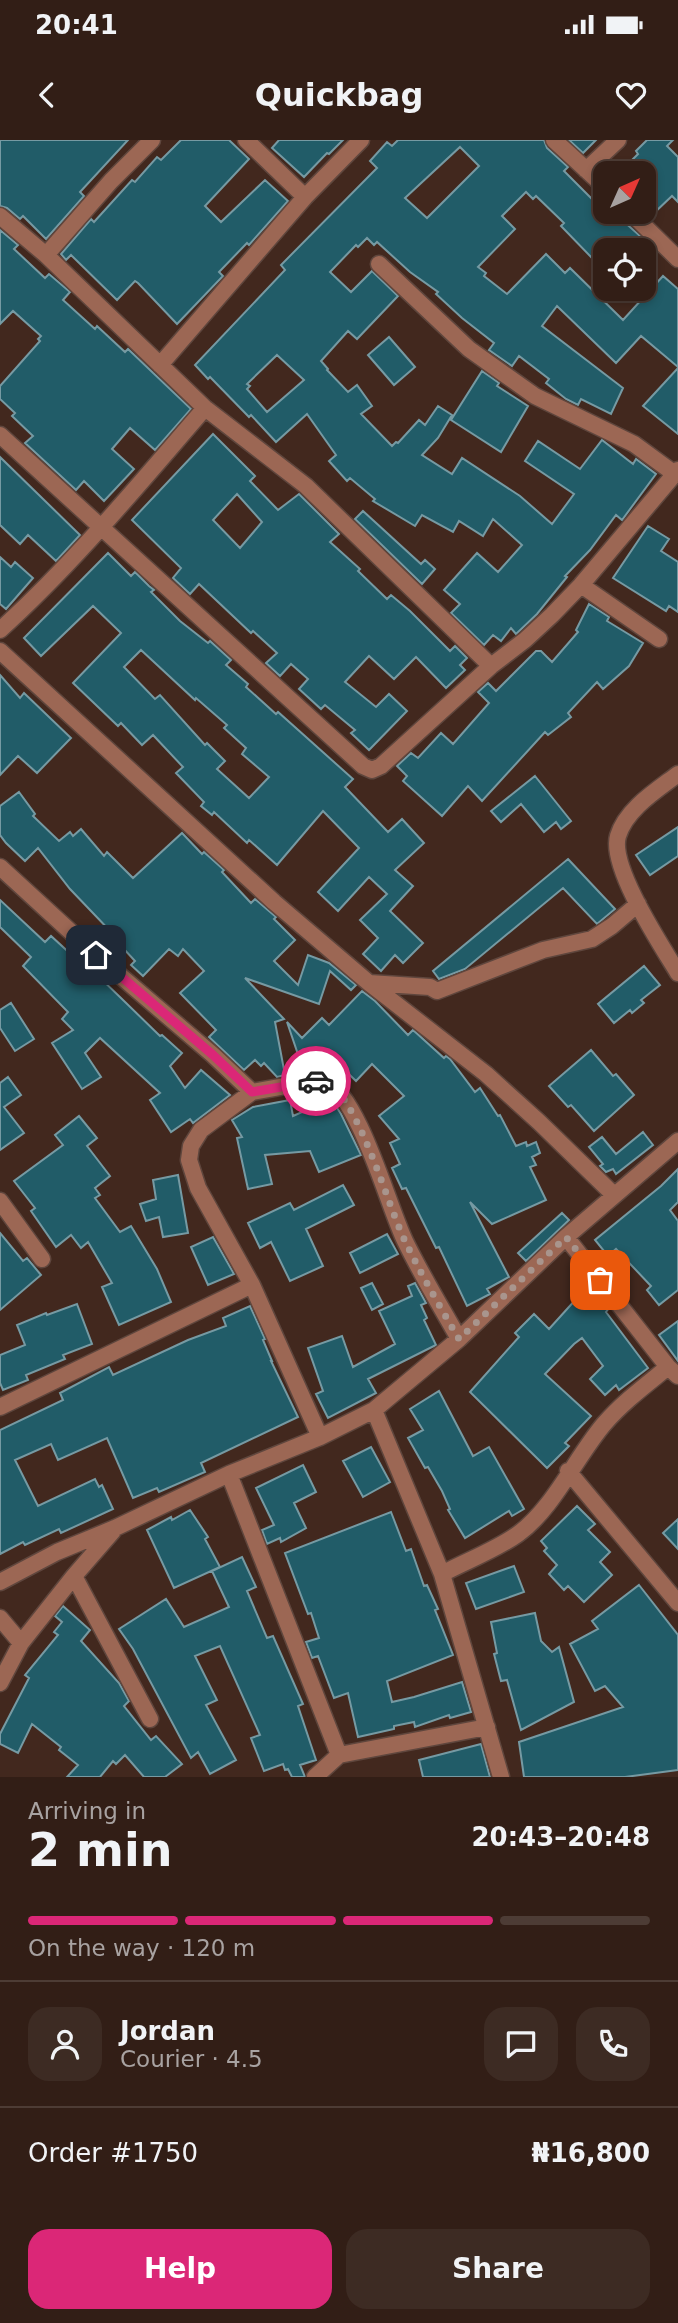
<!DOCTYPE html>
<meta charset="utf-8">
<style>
:root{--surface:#321e16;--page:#3d2b23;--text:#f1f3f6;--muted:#a8a2a1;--line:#4d3c35;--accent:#db2777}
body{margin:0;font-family:"DejaVu Sans",sans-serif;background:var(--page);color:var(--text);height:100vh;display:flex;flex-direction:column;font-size:26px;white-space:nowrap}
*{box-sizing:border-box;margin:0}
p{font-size:23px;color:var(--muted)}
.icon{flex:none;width:38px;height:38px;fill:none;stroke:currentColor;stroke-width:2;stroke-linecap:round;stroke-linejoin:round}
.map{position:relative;height:1637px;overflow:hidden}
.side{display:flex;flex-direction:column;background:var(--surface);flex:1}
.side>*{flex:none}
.needle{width:46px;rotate:45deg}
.buttons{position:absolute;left:593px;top:21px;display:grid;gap:14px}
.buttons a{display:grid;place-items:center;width:63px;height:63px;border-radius:14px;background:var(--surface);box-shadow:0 4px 10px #0003,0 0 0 2px var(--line);font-size:35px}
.pin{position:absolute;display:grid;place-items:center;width:60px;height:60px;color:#fff;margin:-30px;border-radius:14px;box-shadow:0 4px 10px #0006}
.courier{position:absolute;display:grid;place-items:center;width:70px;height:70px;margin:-35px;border:5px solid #db2777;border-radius:50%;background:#fff;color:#222;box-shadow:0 2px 9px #0007}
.overview em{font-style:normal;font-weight:700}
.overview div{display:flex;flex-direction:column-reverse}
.overview{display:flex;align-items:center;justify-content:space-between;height:119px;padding:0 28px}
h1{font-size:46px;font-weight:700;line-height:52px}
.bar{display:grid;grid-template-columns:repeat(4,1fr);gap:10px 7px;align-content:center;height:84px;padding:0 28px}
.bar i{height:9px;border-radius:5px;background:var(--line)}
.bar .active{background:var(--accent)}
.bar p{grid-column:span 4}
.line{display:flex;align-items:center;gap:18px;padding:0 28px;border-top:2px solid var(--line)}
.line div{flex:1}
.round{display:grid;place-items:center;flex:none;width:74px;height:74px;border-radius:21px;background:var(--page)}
.button{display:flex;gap:14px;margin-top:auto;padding:14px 28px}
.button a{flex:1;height:80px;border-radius:21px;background:var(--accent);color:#fff;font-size:28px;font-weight:700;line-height:80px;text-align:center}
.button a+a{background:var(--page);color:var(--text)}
.status{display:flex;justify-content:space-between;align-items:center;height:49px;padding:0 35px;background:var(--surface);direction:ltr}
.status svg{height:19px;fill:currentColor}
header{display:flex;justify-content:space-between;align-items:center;height:91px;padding:0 28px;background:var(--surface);font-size:32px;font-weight:700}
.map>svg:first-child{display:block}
.building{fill:#215c68;stroke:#769aa3;stroke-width:2;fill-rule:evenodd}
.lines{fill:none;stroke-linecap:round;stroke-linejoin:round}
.minor-casing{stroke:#5f463d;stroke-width:19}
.minor{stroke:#9c6754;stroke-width:16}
.done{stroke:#a9958d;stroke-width:7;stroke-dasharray:0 12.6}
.route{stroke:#db2777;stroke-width:9}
</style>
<div class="status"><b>20:41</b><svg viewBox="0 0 49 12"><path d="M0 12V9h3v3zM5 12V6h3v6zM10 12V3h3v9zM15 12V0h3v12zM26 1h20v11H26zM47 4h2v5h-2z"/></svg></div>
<header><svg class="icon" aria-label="back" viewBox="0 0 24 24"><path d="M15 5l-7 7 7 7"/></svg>Quickbag<svg class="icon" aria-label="heart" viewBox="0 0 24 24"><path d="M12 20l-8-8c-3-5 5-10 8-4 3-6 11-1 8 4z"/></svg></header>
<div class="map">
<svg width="678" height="1637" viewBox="0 0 678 1637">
<rect width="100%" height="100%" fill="#42281e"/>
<path class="building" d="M0 0H128L80 52 84 56 46 99 23 76 20 79 7 68 0 66Z
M181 0H229L249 19 205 66 221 82 265 40 288 61 249 105 247 103 219 132 223 136 177 184 138 143 135 141 117 160 71 115 66 120 61 114 91 79 94 82 132 40 135 42 157 17 161 20Z
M279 0H343L329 14 327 13 304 37 272 8Z
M398 0H544L547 8 568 27 564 31 591 58 594 55 606 67V72H610L619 81 621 79 640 96 627 110H606V124L595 115 592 118 561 86 564 83 536 56 533 59 526 52 502 76 515 89 478 127 486 133 484 136 507 154 546 114 565 133 570 128 623 180 663 136 678 149V227L641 196 616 223 557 166 542 186 623 248 611 274 581 259 578 265 566 259 546 243 549 239 519 216 512 226 489 210 494 203 462 178 436 154 438 152 410 132 377 102 374 105 367 98 358 107 356 105 330 132 351 152 372 131 398 156 357 199 348 191 321 221 328 229 327 230 348 252 357 245 372 266 361 274 392 306 396 302 398 303 419 280 425 285 438 266 452 275 438 298 422 315 452 334 462 318 520 356 552 384 574 354 525 321 538 301 580 329 602 300 633 324 636 319 656 334 622 380 616 375 590 410 565 436 567 437 537 474 516 494 511 488 501 501 493 495 484 505 451 473 460 464 444 450 477 413 498 432 522 405 493 379 483 396 459 381 453 392 422 375 415 386 373 361 375 359 350 338 347 341 329 321 336 315 307 274 276 302 251 275 249 277 210 237 208 239 195 225 285 130 281 125 377 28 370 21 387 2 392 6ZM460 7 479 26 427 78 405 58ZM277 215 304 240 267 272 247 249 250 246 247 244Z
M569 0H596L583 13Z
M647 0H673L667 6 678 17V62L672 56 654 73 644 63V33H619L638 14 636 11Z
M0 90 18 105 14 109 45 138 49 134 70 152 63 160 95 189 97 186 125 212 128 209 191 269 155 310 130 288 112 309 134 329 104 361 84 341 76 350 25 303 33 296 12 276 15 273 0 259V246L40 201 38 199 41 196 13 171 0 184Z
M389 197 415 227 394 245 368 215Z
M678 228V294L643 266Z
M482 231 499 243 497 246 528 266 501 312 451 280Z
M213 294 255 336 250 341 278 370 299 354 339 394 330 402 360 429 358 431 387 459 391 455 410 471 450 511 455 506 467 518 460 525 465 530 446 548 416 517 394 539 369 516 345 542 376 567 389 554 407 571 369 610 351 593 355 590 325 565 321 569 299 549 308 539 291 524 280 536 266 523 277 513 253 491 251 493 199 444 190 454 173 438 181 428 132 380ZM237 354 262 382 240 408 213 380Z
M0 317 80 395 56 421 28 395 20 404 0 385Z
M363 371 421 424 425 420 435 429 422 444 355 379Z
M648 386 669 399 661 411 678 422V472L669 466 666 471 613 438Z
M108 413 131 436 135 432 149 446 154 450 151 452 180 481 208 503 210 501 231 520 226 525 248 544 246 547 276 574 278 572 353 639 345 647 388 692 402 679 424 703 395 730 413 746 390 771 423 803 403 823 395 815 381 831 363 814 378 798 360 780 387 754 369 737 338 771 318 752 359 708 323 671 277 725 249 700 247 703 214 672 212 675 201 666 204 662 176 633 183 627 153 595 142 605 121 583 118 586 73 543 121 493 93 466 41 516 24 498ZM141 510 195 560 196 558 227 585 224 588 246 608 242 614 269 637 249 658 217 629 225 621 207 603 205 605 160 555 155 559 124 527Z
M0 417 11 427 15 422 33 438 6 469 0 464Z
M589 464 609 477 607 481 643 503 629 526 603 549 597 542 568 573 571 577 548 595 545 592 482 661 468 646 442 676 403 641 407 636 397 626 411 613 418 618 441 593 453 604 489 563 478 552 488 543 496 551 536 511H541L552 522 578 492 576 490Z
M0 535 20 558 24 553 71 598 37 633 18 616 0 635Z
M535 636 571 681 561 689 556 682 544 692 521 664 501 682 491 671Z
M19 652 35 674 33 676 59 701 70 692 73 696 81 689 104 716 107 712 133 738 182 693 202 714 204 712 224 730 222 732 251 763 255 759 276 777 274 779 295 800 274 821 298 845 308 815 329 823 356 845 351 850 330 831 319 864 245 838 284 879 275 882 285 935 277 937 264 923 261 926 255 920 244 930 209 897 216 890 180 853 204 831 183 809 178 816 169 809 143 836 131 825 135 821 111 795 113 794 70 749 38 708 25 721 6 703 0 695V666Z
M678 687V716L650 735 636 715Z
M568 719 615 769 597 784 563 748 465 829 439 839 433 831Z
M0 760 45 802 51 796 74 817 78 813 99 832 96 834 123 860 160 896 162 895 182 913 170 926 185 948 201 930 230 955 193 983 190 979 171 992 150 960 160 953 100 898 85 913 101 937 82 949 52 903 73 890 62 879 68 872 23 826 31 817 0 787Z
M644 826 660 845 641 860 644 863 632 873 630 870 614 883 598 864Z
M362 851 375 861 408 895 413 890 444 918 446 916 450 919 475 952 480 948 498 976 500 975 516 1006 526 1002 527 1006 536 1002 540 1013 532 1017 536 1025 530 1027 546 1060 492 1084 470 1062 509 1137 487 1149 490 1154 467 1166 439 1107 436 1108 406 1048 402 1049 392 1028 400 1024 390 1003 399 999 379 976 404 956 372 924 356 941 328 914 310 931 304 932 287 882 302 898 322 878 329 885Z
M11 863 34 899 15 911 0 888V870Z
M591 910 613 936 616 934 634 955 594 991 571 965 568 967 549 946Z
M8 937 21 955 4 967 24 993 0 1010V943Z
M322 950 328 962 332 960 341 974 361 1015 319 1032 310 1011 265 1015 272 1044 248 1049 237 998 242 997 232 980 253 967 290 960 293 976 316 966 311 952Z
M79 976 97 998 87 1006 110 1036 95 1048 100 1055 95 1058 120 1092 131 1086 157 1129 171 1162 119 1185 102 1147 112 1143 88 1102 81 1108 71 1095 56 1107 31 1071 35 1068 14 1041 63 1005 55 995Z
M643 992 653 1005 616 1034 613 1029 606 1032 600 1026 603 1024 589 1007 602 997 616 1014Z
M678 1029V1062L670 1070 678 1081V1150L659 1165 647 1150 651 1146 616 1109 608 1116 595 1100 661 1046Z
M178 1035 188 1093 163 1097 159 1077 146 1081 140 1064 156 1059 153 1040Z
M343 1045 354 1065 306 1089 323 1126 290 1141 271 1102 260 1108 248 1083 290 1063 294 1070Z
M562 1073 569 1080 526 1121 518 1113Z
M0 1093 23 1121 27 1118 41 1135 0 1170Z
M387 1094 398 1114 360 1133 350 1113Z
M213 1097 234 1134 208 1145 191 1107Z
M372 1143 383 1164 372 1170 361 1148Z
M415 1143 426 1163 421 1165 427 1178 424 1180 436 1205 368 1239 376 1253 328 1278 316 1254 323 1251 308 1208 342 1196 353 1227 395 1204 379 1171 412 1156 408 1146Z
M587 1147 609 1168 606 1172 648 1228 619 1250 616 1245 605 1255 590 1239 603 1226 582 1198 574 1204 545 1234 591 1276 565 1303 569 1306 547 1328 470 1252 519 1197 515 1193 534 1174 549 1189Z
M77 1164 92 1204 63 1215 65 1219 26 1235 28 1240 3 1250 0 1243V1215L25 1205 17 1185 46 1173 47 1175Z
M250 1166 265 1199 263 1200 272 1221H271L298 1277 201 1323 205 1332 159 1352 157 1348 133 1358 107 1298 58 1320 51 1304 15 1320 38 1366 95 1339 99 1347 102 1345 113 1369 61 1393 59 1389 25 1405 23 1402 0 1414V1290L63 1260 60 1253 109 1227 113 1235 188 1200 226 1186 223 1178Z
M678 1181V1221L659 1195Z
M439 1251 473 1316 489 1307 524 1369 512 1376 509 1371 465 1398 448 1370 450 1369 442 1351 428 1327 425 1328 408 1298 423 1290 410 1269Z
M371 1307 390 1342 363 1357 343 1321Z
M303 1325 316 1352 294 1363 306 1388 281 1402 280 1398 267 1404 262 1390 274 1385 256 1348Z
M577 1366 595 1384 588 1390 610 1412 600 1422 612 1435 584 1462 568 1446 564 1450 549 1434 557 1425 544 1411 547 1408 541 1401Z
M190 1370 208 1397 205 1399 220 1427 174 1448 147 1390 171 1377 172 1380Z
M391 1372 406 1411 411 1409 424 1446 427 1445 438 1469 435 1470 453 1515 387 1541 392 1562 414 1557 462 1542 471 1572 450 1578 449 1575 415 1587 414 1582 394 1586V1589L358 1597 348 1553 334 1558 318 1516 312 1518 306 1502 319 1498 311 1473 308 1474 285 1413Z
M678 1379V1409L663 1393Z
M242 1417 256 1447 247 1451 267 1498 273 1496 303 1564 298 1566 316 1620 300 1625 305 1637H292L288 1629 285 1630 283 1624 264 1631 251 1598 260 1595 220 1506 195 1516 217 1560 206 1565 236 1620 210 1634 198 1612 191 1618 133 1509 119 1489 166 1459 184 1487 229 1467 212 1431Z
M514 1426 524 1452 476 1469 466 1443Z
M639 1445 678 1495V1630L625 1637H524L519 1602 623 1567 605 1546 595 1551 570 1504 598 1489 592 1481Z
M63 1466 90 1490 81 1501 119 1543 129 1561 124 1566 151 1600 156 1596 182 1624 165 1637H144L125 1615 116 1624 113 1621 100 1637H67L78 1625 59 1610 61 1607 32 1584 18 1613 0 1604V1594L29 1538 25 1535 58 1495 54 1492 62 1482 55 1476Z
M535 1473 541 1501 552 1512 559 1507 574 1562 521 1590 507 1540 501 1541 494 1514 497 1513 491 1482Z
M481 1604 490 1637H423L419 1620Z"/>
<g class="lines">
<g class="minor-casing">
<path id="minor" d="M246 0 305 57
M554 0 606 48
M586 30 618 0
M630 72 678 119
M0 76 46 115 205 268 306 346 491 526
M46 115 111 41 152 0
M379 124 469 209 535 256 634 304 675 334
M160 225 305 57 361 0
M0 295 363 626 372 630 381 626 491 526 525 500 552 475 581 445 678 330
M581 445 659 499
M0 490C75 422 139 344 205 268
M0 511 274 762 369 843 486 934 539 982 613 1054
M678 634C657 650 626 669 618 696 609 726 661 805 678 833
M0 727 96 815 213 915 252 952
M369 843 430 847 437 851 543 810 592 799 612 786 638 764
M0 1061 42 1119
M566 1097 668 1227 678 1236
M0 1267 252 1145
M374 1270 442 1434 501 1637
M320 1297 252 1145 198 1048 189 1020 191 1006 201 990 252 952 325 939C361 962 386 1060 405 1101 421 1134 441 1167 459 1199
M568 1331 678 1463
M229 1334 339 1615
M442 1434C466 1421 496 1410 518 1394 553 1369 576 1317 604 1284 623 1262 646 1245 668 1227
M74 1436 150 1579
M0 1442 57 1412 115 1388 229 1334 320 1297 374 1270 459 1199 566 1097 678 1001
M0 1478 21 1503
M0 1543 21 1503 74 1436 113 1391
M315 1637 339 1615 487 1587"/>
</g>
<use href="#minor" class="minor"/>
</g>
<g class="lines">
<path class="done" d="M316 941 325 939C360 962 386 1061 405 1101 421 1134 440 1167 459 1199L566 1097 600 1140"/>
<path class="route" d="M96 815 213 915 252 952 316 941"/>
</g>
</svg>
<div class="buttons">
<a><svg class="needle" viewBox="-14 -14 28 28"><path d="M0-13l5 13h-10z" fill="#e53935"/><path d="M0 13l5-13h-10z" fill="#a8a2a1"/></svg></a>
<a><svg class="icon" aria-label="locate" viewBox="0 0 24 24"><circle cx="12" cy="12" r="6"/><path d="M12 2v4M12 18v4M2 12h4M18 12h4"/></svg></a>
</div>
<div class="pin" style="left:600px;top:1140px;background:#ea580c"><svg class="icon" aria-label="bag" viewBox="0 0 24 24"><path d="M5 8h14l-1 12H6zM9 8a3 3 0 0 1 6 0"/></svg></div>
<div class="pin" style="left:96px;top:815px;background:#1f2937"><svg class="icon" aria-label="home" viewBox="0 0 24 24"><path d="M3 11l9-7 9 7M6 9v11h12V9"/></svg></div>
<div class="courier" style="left:316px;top:941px"><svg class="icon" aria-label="car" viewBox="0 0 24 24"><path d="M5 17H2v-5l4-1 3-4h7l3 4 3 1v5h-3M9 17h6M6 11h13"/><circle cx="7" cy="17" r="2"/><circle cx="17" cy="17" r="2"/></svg></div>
</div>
<section class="side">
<div class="overview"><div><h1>2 min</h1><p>Arriving in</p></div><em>20:43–20:48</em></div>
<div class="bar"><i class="active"></i><i class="active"></i><i class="active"></i><i></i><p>On the way · 120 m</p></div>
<div class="line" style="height:126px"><a class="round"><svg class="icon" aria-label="person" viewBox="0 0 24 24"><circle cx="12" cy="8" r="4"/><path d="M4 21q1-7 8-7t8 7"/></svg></a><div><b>Jordan</b><p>Courier · 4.5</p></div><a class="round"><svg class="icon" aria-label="chat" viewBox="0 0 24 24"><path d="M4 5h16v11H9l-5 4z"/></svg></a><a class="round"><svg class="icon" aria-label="phone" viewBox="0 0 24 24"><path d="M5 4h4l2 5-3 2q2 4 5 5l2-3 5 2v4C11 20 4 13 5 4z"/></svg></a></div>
<div class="line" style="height:91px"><div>Order #1750</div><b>₦16,800</b></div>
<div class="button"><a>Help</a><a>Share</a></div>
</section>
